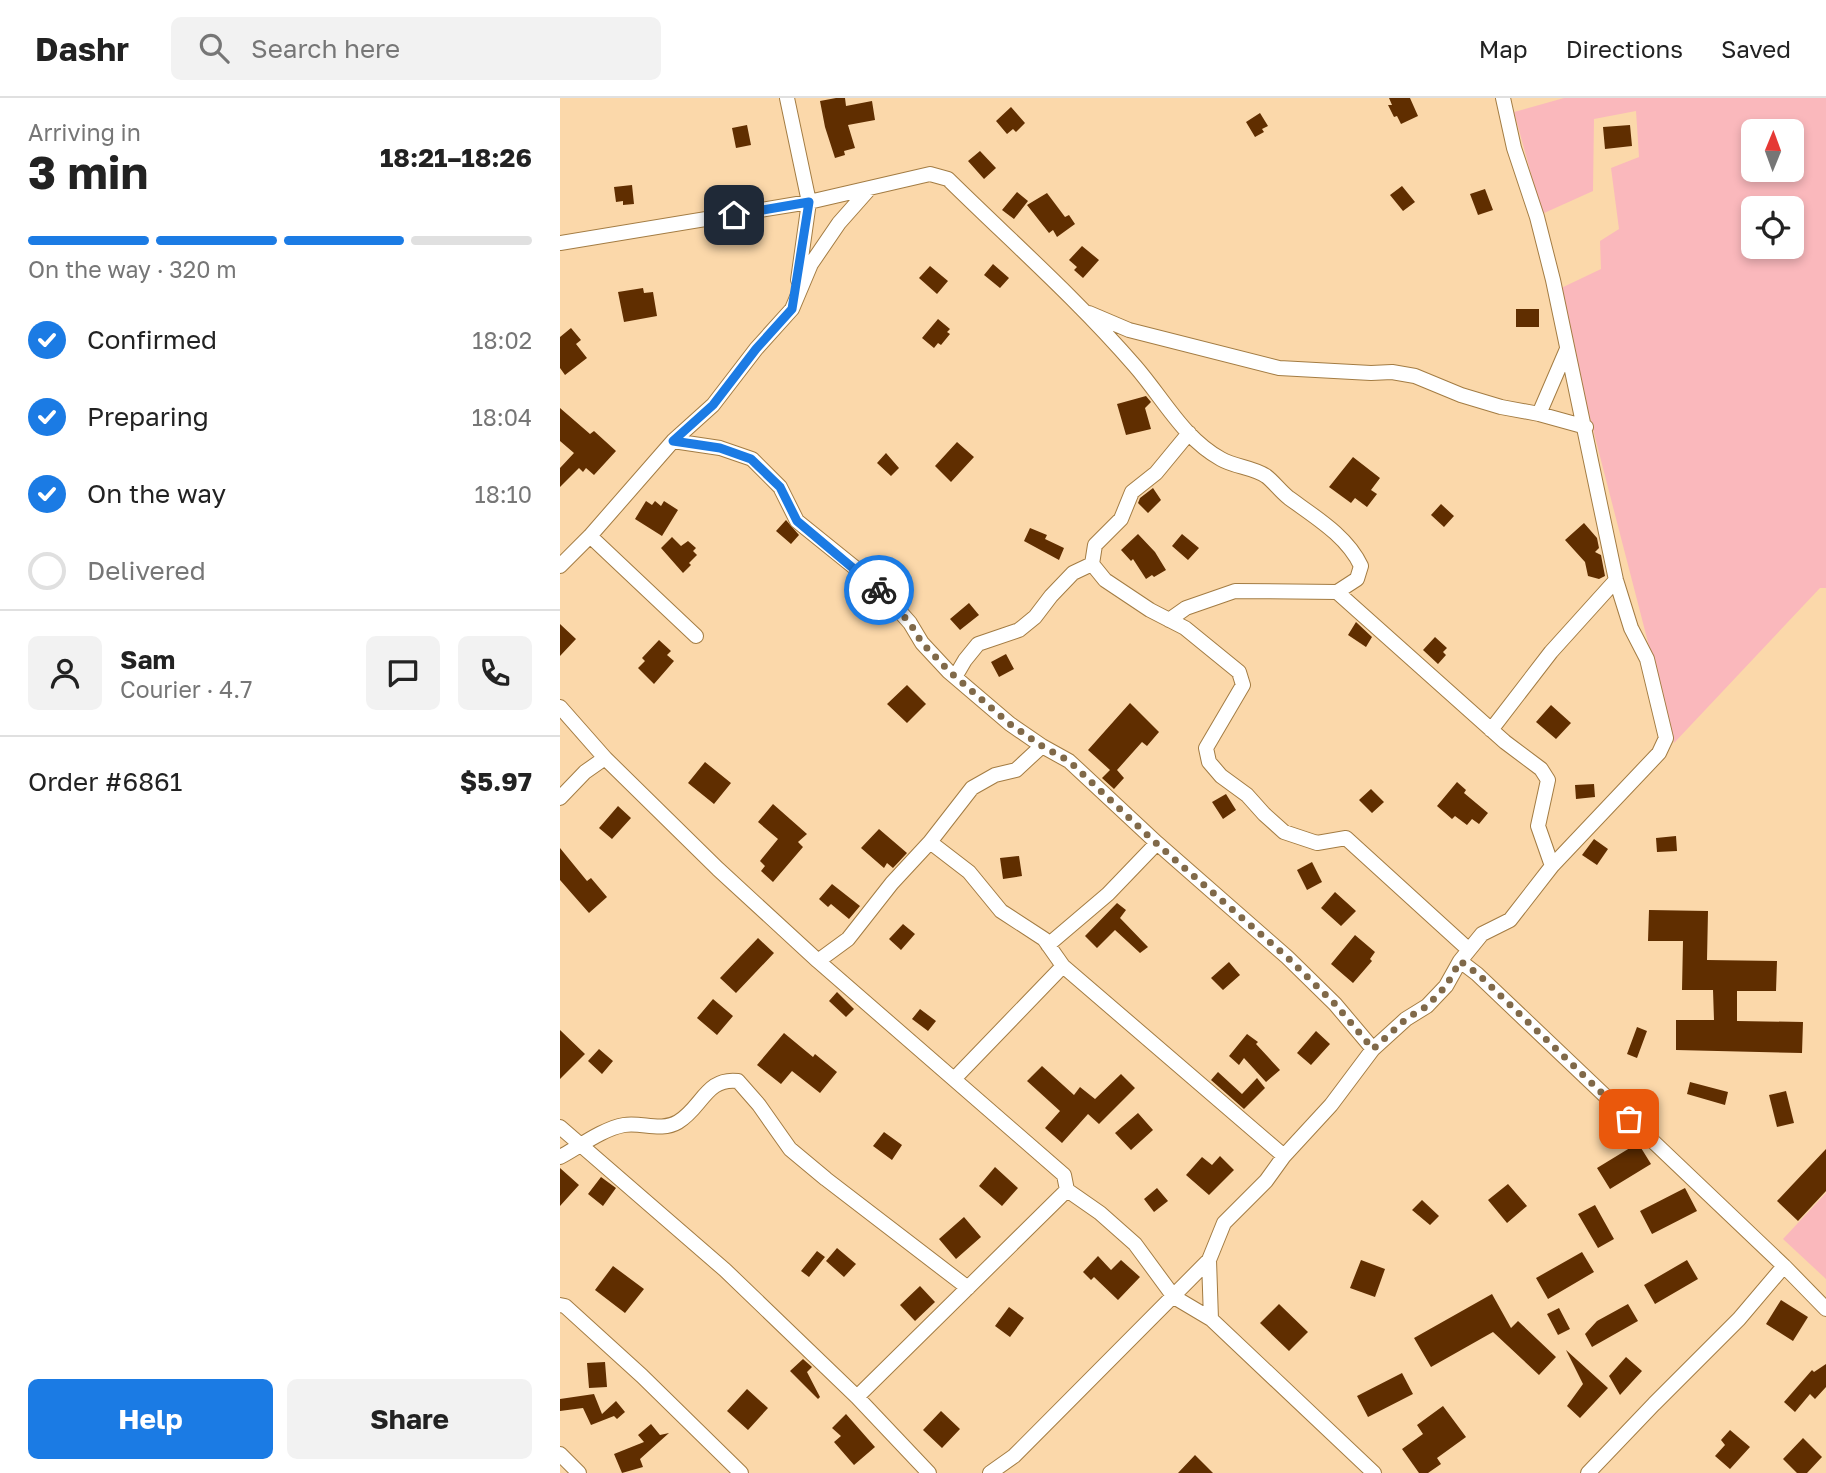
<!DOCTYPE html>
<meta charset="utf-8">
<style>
:root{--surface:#fff;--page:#f2f2f2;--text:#222;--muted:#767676;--line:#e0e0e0;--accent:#1b7be4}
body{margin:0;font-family:"Golos Text",sans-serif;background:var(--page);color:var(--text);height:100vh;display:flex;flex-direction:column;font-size:26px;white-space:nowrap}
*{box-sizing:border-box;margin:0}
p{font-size:23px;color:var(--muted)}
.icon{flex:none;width:38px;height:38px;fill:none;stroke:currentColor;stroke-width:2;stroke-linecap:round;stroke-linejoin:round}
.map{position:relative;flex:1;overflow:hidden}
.details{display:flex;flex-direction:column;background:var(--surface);width:560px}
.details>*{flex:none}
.needle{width:46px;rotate:1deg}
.tools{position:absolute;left:1181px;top:21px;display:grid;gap:14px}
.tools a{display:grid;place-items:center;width:63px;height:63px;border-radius:10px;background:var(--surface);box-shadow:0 4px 10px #0003;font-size:35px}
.pin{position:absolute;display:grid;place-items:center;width:60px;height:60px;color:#fff;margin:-30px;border-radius:14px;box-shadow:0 4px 10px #0006}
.courier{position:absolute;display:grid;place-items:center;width:70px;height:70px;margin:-35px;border:5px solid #1b7be4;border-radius:50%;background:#fff;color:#222;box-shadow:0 2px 9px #0007}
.headline em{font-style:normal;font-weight:700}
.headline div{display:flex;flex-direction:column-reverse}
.headline{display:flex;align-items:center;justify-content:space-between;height:119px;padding:0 28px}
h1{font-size:46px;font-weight:700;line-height:52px}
.bar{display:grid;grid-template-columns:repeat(4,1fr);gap:10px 7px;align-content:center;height:84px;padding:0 28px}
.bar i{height:9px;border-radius:5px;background:var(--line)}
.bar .active{background:var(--accent)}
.bar p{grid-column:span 4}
.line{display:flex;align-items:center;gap:18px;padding:0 28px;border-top:2px solid var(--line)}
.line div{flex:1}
.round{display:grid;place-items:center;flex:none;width:74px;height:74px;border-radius:10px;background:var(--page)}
ol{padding:0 28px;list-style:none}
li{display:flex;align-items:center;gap:21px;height:77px}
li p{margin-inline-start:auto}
li .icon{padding:7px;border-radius:50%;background:var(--accent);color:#fff;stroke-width:4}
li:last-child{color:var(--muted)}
li i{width:38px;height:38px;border:4px solid var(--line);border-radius:50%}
.action{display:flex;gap:14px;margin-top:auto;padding:14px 28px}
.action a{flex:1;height:80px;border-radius:10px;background:var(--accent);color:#fff;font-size:28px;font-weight:700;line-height:80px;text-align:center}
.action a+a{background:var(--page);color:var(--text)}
header{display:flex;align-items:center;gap:42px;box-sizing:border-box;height:98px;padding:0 35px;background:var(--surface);border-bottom:2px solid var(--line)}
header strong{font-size:33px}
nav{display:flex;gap:38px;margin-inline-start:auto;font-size:24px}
.search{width:490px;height:63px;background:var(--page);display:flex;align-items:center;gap:18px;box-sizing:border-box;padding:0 24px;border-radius:10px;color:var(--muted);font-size:26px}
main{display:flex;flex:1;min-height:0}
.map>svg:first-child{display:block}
.green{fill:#fab8bc;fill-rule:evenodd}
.building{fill:#602e00}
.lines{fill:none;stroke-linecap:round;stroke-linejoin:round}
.minor-casing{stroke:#a37c43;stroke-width:16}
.minor{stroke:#fff;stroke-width:14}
.done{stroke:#806949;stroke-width:7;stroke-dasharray:0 12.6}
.route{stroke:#1b7be4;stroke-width:9}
</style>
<header>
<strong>Dashr</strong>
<div class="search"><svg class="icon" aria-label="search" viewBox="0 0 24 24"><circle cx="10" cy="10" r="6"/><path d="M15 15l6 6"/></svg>Search here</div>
<nav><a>Map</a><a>Directions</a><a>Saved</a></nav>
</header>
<main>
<section class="details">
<div class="headline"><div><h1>3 min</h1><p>Arriving in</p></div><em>18:21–18:26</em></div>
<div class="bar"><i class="active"></i><i class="active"></i><i class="active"></i><i></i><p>On the way · 320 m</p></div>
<ol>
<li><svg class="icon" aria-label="check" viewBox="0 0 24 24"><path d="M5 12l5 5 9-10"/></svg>Confirmed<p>18:02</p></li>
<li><svg class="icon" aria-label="check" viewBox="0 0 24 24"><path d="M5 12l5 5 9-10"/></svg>Preparing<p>18:04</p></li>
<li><svg class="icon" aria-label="check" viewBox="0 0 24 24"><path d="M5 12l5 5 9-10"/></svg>On the way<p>18:10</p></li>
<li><i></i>Delivered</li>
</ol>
<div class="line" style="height:126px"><a class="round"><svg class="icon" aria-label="person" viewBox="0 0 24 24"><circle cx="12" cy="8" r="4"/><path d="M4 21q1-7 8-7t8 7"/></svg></a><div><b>Sam</b><p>Courier · 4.7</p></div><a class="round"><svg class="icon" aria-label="chat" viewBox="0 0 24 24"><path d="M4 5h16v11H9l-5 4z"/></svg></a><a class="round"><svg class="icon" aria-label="phone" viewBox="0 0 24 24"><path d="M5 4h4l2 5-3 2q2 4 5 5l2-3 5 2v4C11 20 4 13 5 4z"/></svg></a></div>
<div class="line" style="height:91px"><div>Order #6861</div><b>$5.97</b></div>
<div class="action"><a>Help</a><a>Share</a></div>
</section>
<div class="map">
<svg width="1266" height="1375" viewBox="0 0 1266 1375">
<rect width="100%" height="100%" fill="#fbd8aa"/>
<path class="green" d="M1004 0H1266V490H1260L1114 645 997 192 1041 171 1040 143 1059 131 1051 70 1079 59 1076 13 1034 21 1033 93 982 116 954 14ZM1194 33H1232V72H1194ZM1194 110H1232V149H1194Z
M1266 1095V1181L1223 1141Z"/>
<path class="building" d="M276 0H285L286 8 312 3 315 22 288 27 295 50 284 53 285 57 275 60 265 29 260 3Z
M829 0H850L858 18 841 26 837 18 834 19 828 7H832Z
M451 9 465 25 456 34 453 31 447 36 436 23Z
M700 15 708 28 702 31 704 34 695 39 686 24Z
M187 27 191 47 176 50 172 30Z
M1070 27 1072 48 1045 51 1043 29Z
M420 53 436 70 424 81 408 63Z
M72 87 74 106 63 107V103L56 104 54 89Z
M842 88 855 104 843 113 830 97Z
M925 91 933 112 918 117 910 96Z
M457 94 468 103 454 121 442 112Z
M487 95 505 119 509 117 515 126 497 139 493 132 489 135 467 107Z
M522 148 539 162 523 180 514 172 517 169 509 162Z
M433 166 449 180 440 190 424 177Z
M370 168 388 183 377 196 359 180Z
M83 190 84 195 93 194 97 218 64 224 58 194Z
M956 211H979V229H956Z
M378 221 390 231 387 234 390 236 381 247 378 245 374 250 362 240Z
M11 230 21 242 16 246 27 260 5 277 0 270V239Z
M586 298 591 304 585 310 591 331 566 337 557 306Z
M0 310 30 336 34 333 56 353 34 377 26 370 23 374 19 370 0 389V370L14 355 0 343Z
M397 344 414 359 391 384 375 368Z
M326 355 339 370 331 378 317 365Z
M793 359 820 380 811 392 817 396 807 409 795 400 791 405 769 389Z
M593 390 601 402 588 415 578 405 580 400Z
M86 403 92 407 95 403 101 408 104 403 118 412 102 438 75 421Z
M881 406 894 418 884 429 871 417Z
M226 422 239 437 231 446 216 433Z
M1024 425 1037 440 1039 450 1035 454 1041 457 1045 478 1039 481 1028 478 1025 464 1005 442Z
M470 430 487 437 485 441 504 450 499 462 464 443Z
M578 436 595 454 606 472 594 479 592 477 586 481 573 461 571 463 561 452Z
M622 436 639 450 628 462 612 448Z
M112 439 121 448 128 443 136 450 133 453 137 457 129 465 131 467 123 475 101 450Z
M409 505 419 517 400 532 390 521Z
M796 524 812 539 806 549 788 537Z
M0 526 16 541 0 558Z
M875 539 887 550 883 554 886 557 878 566 863 552Z
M99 542 111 553 107 557 114 563 94 586 78 570 85 563 82 560Z
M446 556 454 571 439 579 431 564Z
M347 587 366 606 347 625 327 606Z
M570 605 599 634 587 648 582 644 557 672 564 680 554 691 542 680 550 672 528 652Z
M991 607 1011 625 996 641 976 624Z
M145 664 171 685 154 706 128 685Z
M897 684 906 692 904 695 928 715 919 726 912 721 907 727 895 718 892 721 877 708Z
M1034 686 1035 699 1016 701 1015 687Z
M811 691 824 704 812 715 799 702Z
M666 696 676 712 663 721 652 704Z
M213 706 247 736 238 744 243 749 213 784 201 773 205 768 200 763 218 741 198 724Z
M58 708 71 720 52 741 39 730Z
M319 731 347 755 333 770 327 765 324 770 301 750Z
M1116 738 1117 753 1097 754 1096 740Z
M1034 741 1048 751 1037 767 1022 757Z
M0 750 27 783 31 780 47 799 29 815 0 782Z
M459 758 462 778 443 781 440 760Z
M752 764 762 784 747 792 737 772Z
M272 786 300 808 289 821 271 806 268 809 259 801Z
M775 794 796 813 781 828 761 810Z
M557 805 566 812 560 820 588 849 580 855 555 832 537 850 525 838Z
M1089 812 1148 813 1147 862 1217 863 1216 893H1177V923L1243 924 1242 955 1116 952V922H1154L1153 892H1122L1123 843H1088Z
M343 826 355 836 341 852 329 841Z
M795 837 815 854 810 861 812 863 793 885 771 866Z
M198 840 214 855 176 895 160 880Z
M669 864 680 877 663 892 651 880Z
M277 894 294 911 286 919 269 903Z
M153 901 173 918 157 937 137 920Z
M360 911 376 923 368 933 352 921Z
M1077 929 1087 933 1077 960 1067 956Z
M0 932 25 956 0 981Z
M756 933 770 946 751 967 737 955Z
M224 935 253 959 255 956 277 974 260 995 232 973 221 986 197 967Z
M687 936 698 944 696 946 720 972 706 984 684 960 679 967 669 958Z
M39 951 53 963 42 976 28 963Z
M482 968 514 997 520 989 535 1001 561 976 575 990 539 1026 528 1016 502 1045 485 1030 500 1013 467 983Z
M658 974 682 996 697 980 705 990 684 1011 651 982Z
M1130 984 1168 994 1165 1007 1127 996Z
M1226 993 1234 1025 1217 1029 1209 997Z
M578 1015 593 1032 571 1052 555 1035Z
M324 1034 342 1047 332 1062 313 1048Z
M1078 1045 1091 1066 1050 1091 1037 1070Z
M1266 1051V1093L1238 1123 1217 1103Z
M660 1058 674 1072 649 1097 626 1077 642 1059 652 1067Z
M435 1069 458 1090 442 1108 419 1088Z
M0 1070 19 1087 0 1108Z
M41 1079 56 1090 43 1108 28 1096Z
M948 1086 967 1108 947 1125 928 1102Z
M597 1090 608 1103 594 1114 584 1101Z
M1125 1090 1137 1113 1092 1136 1080 1113Z
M862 1102 879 1118 870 1127 852 1112Z
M1035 1107 1054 1141 1038 1150 1018 1116Z
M404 1119 421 1139 396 1161 379 1141Z
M277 1150 296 1166 284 1179 266 1163Z
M257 1153 265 1159 249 1179 241 1173Z
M1022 1154 1034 1174 988 1201 976 1180Z
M538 1158 551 1172 561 1162 580 1179 558 1202 534 1179 531 1182 523 1174Z
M801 1162 825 1171 815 1199 790 1190Z
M1127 1162 1138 1181 1095 1206 1084 1187Z
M53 1168 84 1191 65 1215 35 1192Z
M360 1188 375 1204 355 1223 340 1207Z
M932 1196 951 1230 958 1223 996 1259 979 1277 933 1234 871 1269 854 1240Z
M1221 1202 1248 1219 1233 1243 1206 1226Z
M719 1206 748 1234 729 1253 700 1225Z
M1068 1206 1078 1223 1032 1249 1025 1236 1037 1223Z
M449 1209 464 1220 450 1239 435 1228Z
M999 1210 1010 1231 998 1237 987 1216Z
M1006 1252 1048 1290 1020 1320 1007 1308 1023 1286Z
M1066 1259 1082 1273 1060 1297 1049 1278Z
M243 1261 252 1269 247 1274 260 1299 258 1301 230 1273Z
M45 1264 47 1289 29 1290 27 1265Z
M1266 1266V1289L1255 1301 1250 1296 1235 1314 1224 1304 1252 1272 1254 1274Z
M842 1275 853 1296 808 1319 797 1298Z
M187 1291 208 1310 188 1332 167 1313Z
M34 1296 42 1316 56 1303 65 1314 57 1321 54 1318 31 1327 23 1310 0 1313V1301Z
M883 1308 906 1339 877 1360 881 1366 868 1375H859L842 1351 863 1336 857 1327Z
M381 1313 400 1331 382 1350 363 1332Z
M286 1316 315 1349 294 1367 274 1344 281 1338 272 1330Z
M91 1326 100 1337 109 1335 80 1361 83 1369 62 1375 54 1356 84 1344 78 1337Z
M1170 1332 1190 1349 1170 1371 1155 1358 1165 1347 1161 1342Z
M1243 1340 1262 1359 1247 1375H1237L1223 1361Z
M635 1357 653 1375H618Z"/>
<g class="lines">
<g class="minor-casing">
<path id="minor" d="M227 0 249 104 238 182
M943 0 954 50 977 119 993 182 1056 482 1071 530 1087 561 1106 640 1099 655 992 768 950 822 922 836 900 863 917 876 1224 1168 1266 1211
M0 145 249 104 370 76 388 81C451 143 518 202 575 268 603 300 623 340 661 361 675 369 692 369 706 378 714 384 720 393 729 400 755 419 787 438 801 468L797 481 777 494 945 644 981 671 988 682 978 728 992 768
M529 215 569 232 719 270 811 275 832 274 855 278 901 297 941 309 979 316 1026 329
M979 316 1007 251
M629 335 596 375 572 394 561 421 535 447 532 466 545 482 590 512 625 530 679 574 683 587 646 650 649 664 661 678 687 697 704 716 724 734 757 745 786 740 909 852
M113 343 160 350 192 361 220 389 237 423 299 473 327 499 350 525 362 545 389 574 450 626 482 648 509 663 597 745 727 859 775 906 813 951 771 1007 724 1058 706 1083 664 1125 649 1162 454 1358 430 1375
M30 438 136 538
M0 468 30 438 113 343 153 307 196 251 232 211 251 166 279 125 310 90
M609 522 626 510 675 493 777 494
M395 579 405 562 418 546 459 532 475 519 491 498 513 475 532 466
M0 609 45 660
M931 632 991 554 1056 482
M0 700 25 674 45 660 158 771 258 863 504 1077 507 1092 540 1115 575 1146 614 1199 651 1221 814 1375
M370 744 409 774 441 813 484 841 503 868 724 1058
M488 847 548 796 597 745
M258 863 288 841 332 785 370 744 412 690 435 677 456 672 482 648
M813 951 846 921 867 908 886 888 900 863
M395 980 503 868
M0 1029 165 1172 297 1299 369 1375
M0 1059C19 1049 42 1031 64 1027 82 1024 101 1034 118 1024 142 1010 146 979 178 983L199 1007 230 1051 266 1081 408 1190
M649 1162 651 1221
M0 1207 5 1208 82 1278 181 1375
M297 1299 507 1092
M0 1356 19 1375
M1028 1375 1094 1306 1179 1221 1224 1168"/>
</g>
<use href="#minor" class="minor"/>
</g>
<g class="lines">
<path class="done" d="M319 492 350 525 362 545 390 574 450 626 482 648 509 663 597 746 727 859 775 906 813 951 846 921 867 908 886 888 900 863 918 876 1069 1021"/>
<path class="route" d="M174 117 249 104 232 211 196 251 153 307 113 343 160 350 191 361 220 389 237 423 319 492"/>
</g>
</svg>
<div class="tools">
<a><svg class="needle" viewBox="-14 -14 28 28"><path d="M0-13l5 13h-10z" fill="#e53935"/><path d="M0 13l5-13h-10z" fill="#767676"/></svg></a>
<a><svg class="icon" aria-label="locate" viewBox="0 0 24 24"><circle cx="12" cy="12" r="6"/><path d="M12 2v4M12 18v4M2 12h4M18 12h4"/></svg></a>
</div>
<div class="pin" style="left:1069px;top:1021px;background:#ea580c"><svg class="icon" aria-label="bag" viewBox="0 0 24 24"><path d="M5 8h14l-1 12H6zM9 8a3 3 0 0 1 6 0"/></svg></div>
<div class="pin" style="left:174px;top:117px;background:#1f2937"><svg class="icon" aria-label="home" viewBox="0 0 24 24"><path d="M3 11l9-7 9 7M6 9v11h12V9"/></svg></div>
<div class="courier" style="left:319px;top:492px"><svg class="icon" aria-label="bike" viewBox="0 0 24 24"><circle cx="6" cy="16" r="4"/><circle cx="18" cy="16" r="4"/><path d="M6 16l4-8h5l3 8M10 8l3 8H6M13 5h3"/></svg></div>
</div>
</main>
